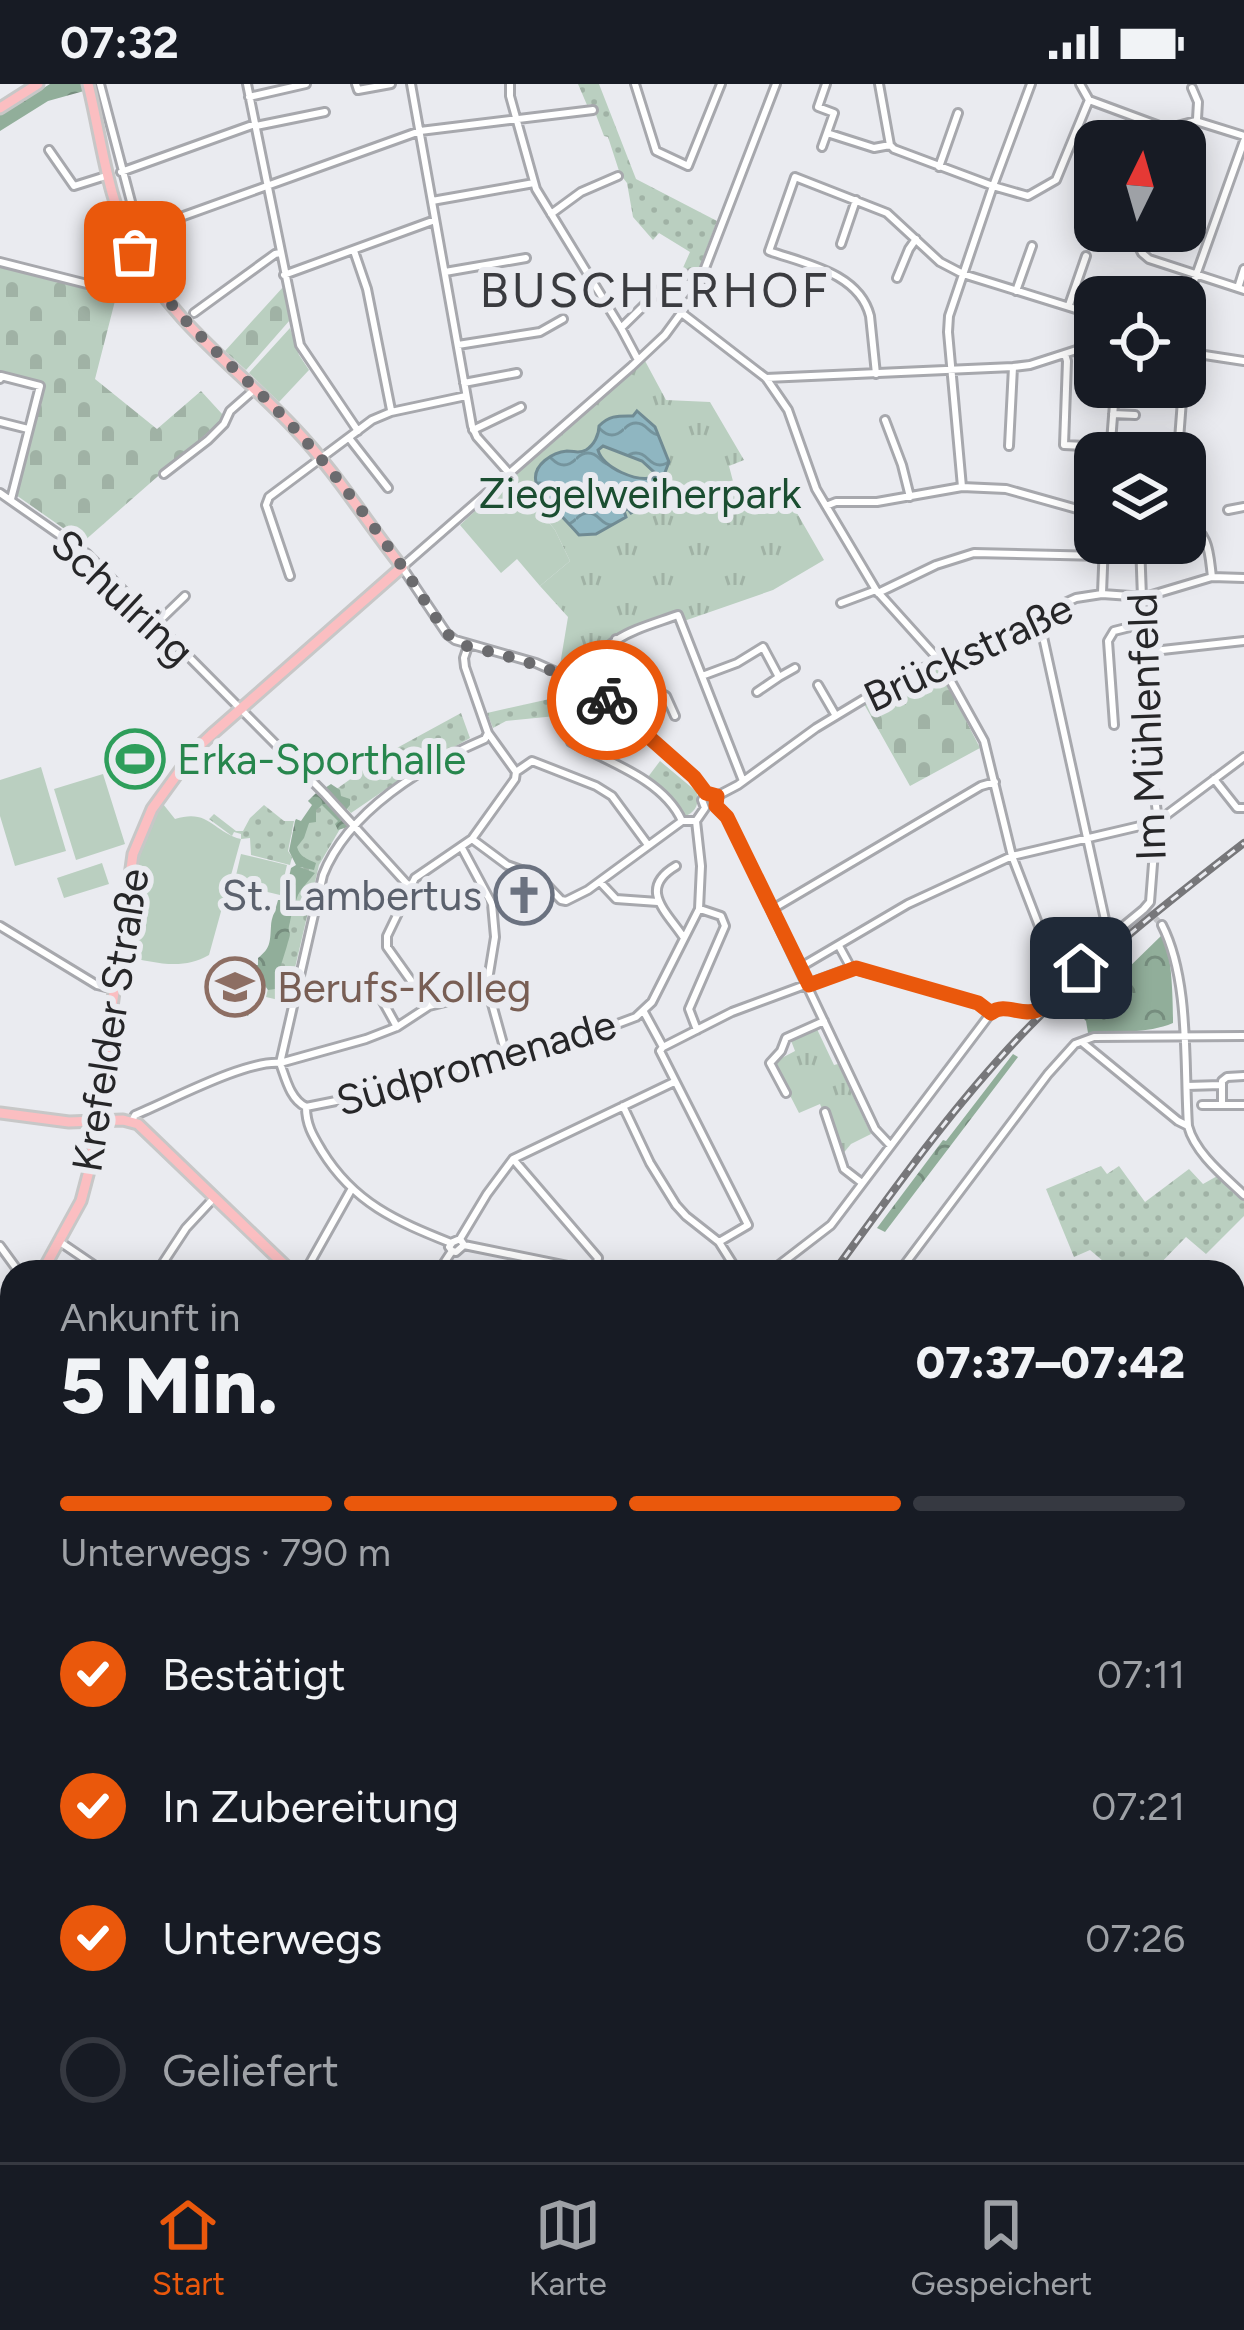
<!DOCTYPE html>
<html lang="de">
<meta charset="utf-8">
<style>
:root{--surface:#171b24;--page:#20242c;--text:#f1f3f6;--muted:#9ea1a6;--line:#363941;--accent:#ea580c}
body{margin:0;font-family:Figtree,sans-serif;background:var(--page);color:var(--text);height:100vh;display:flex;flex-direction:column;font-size:45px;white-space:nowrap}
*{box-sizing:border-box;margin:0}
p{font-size:39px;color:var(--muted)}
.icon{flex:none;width:66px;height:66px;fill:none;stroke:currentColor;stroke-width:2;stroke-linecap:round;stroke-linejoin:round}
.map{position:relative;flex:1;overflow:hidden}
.details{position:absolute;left:0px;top:1176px;width:1245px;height:903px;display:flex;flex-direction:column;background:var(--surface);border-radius:36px 36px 0 0;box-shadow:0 6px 30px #0003}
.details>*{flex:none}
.needle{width:78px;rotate:5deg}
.controls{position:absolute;left:1074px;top:36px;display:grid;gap:24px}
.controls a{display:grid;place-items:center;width:132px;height:132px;border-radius:24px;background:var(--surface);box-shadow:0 6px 30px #0003;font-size:60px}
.pin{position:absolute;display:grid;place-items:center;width:102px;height:102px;color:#fff;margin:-51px;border-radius:24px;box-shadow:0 6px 18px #0006}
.courier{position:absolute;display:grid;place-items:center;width:120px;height:120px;margin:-60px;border:9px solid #ea580c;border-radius:50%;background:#fff;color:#222;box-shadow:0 3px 15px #0007}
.headline em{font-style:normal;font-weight:800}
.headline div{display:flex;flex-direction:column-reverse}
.headline{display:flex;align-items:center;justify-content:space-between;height:204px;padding:0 60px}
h1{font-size:78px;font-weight:800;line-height:90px}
.bar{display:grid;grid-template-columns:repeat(4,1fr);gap:18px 12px;align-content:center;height:144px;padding:0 60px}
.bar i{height:15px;border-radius:9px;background:var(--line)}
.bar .current{background:var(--accent)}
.bar p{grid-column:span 4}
ol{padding:0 60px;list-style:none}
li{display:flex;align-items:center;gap:36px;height:132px}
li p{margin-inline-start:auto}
li .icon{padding:12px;border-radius:50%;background:var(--accent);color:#fff;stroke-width:4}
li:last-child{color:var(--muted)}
li i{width:66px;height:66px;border:6px solid var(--line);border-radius:50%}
.status{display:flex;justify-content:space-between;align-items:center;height:84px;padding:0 60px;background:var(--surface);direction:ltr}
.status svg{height:33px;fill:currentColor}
.tabs{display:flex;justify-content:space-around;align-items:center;height:168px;border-top:3px solid var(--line);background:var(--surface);font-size:33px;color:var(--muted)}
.tabs a{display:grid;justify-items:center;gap:6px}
.tabs .current{color:var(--accent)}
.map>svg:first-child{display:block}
.grass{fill:url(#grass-dots)}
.forest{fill:url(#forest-crowns)}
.cemetery{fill:url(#cemetery-stones)}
.park{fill:url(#park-tufts)}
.pitch{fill:#bacfc0}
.water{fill:url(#water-waves);stroke:#708b93;stroke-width:3;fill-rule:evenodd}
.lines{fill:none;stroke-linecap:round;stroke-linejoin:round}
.stream{stroke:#708b93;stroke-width:3}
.minor-tunnel{stroke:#c3c4c8;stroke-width:6;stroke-dasharray:6 3;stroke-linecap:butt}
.minor-casing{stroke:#a7a8ad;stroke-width:12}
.major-casing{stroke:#c7c7c7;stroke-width:15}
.highway-casing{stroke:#c7c7c7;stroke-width:18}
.minor{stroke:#fff;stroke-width:6}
.major{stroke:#fbbec1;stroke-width:9}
.highway{stroke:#f99297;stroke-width:12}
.rail-casing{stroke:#77777a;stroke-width:8}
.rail{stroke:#eaebf0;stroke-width:3;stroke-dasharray:9;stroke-linecap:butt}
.done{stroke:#6b6b6e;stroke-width:12;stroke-dasharray:0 21.6}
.route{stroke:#ea580c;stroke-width:15}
.labels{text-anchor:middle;stroke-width:12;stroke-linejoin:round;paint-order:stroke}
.park-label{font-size:42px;fill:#1b4e31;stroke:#eaebf0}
.street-label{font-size:42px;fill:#262628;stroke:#eaebf0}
.leisure-label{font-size:42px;fill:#27864d;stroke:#eaebf0;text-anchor:start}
.worship-label{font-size:42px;fill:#5b616d;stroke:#eaebf0;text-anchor:end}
.education-label{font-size:42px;fill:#785e54;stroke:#eaebf0;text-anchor:start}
.quarter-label{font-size:48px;letter-spacing:3px;fill:#3a3b3f;stroke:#eaebf0}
</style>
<div class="status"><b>07:32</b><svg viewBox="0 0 49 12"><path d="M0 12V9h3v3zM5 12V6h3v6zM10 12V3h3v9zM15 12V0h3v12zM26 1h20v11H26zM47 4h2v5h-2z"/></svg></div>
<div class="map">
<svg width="1244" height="2078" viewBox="0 0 1244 2078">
<defs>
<pattern id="grass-dots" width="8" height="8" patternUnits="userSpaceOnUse" patternTransform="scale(3)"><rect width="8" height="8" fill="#bacfc0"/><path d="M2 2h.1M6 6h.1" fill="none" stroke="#a0b2a5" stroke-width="1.8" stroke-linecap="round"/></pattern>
<pattern id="forest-crowns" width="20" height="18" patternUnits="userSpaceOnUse" patternTransform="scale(3)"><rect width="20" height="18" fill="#91ae9a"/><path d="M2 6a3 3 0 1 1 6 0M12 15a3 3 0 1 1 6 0" fill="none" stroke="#768d7e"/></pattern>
<pattern id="cemetery-stones" width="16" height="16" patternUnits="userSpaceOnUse" patternTransform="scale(3)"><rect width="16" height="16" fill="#bacfc0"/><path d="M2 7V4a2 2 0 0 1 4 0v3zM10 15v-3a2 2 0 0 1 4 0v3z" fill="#a0b2a5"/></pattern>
<pattern id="park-tufts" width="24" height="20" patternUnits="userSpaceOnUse" patternTransform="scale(3)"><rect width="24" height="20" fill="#bacfc0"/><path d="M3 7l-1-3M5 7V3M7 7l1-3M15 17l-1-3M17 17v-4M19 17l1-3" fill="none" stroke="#a0b2a5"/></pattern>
<pattern id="water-waves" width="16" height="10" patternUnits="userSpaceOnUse" patternTransform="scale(3)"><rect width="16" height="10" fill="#8fb6c1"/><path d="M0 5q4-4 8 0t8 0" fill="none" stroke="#75949d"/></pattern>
</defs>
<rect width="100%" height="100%" fill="#eaebf0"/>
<path class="grass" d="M578 0H599L636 95 717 137 698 187 682 186 690 168 659 149 653 156 633 133 627 99 620 90 608 53 604 52 593 23 591 20 587 21Z
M554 614 575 617V626L569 634 568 630 559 629 556 632 506 637 493 644 487 629Z
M461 629 470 654 414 686 351 729 331 709 384 671Z
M660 677 697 708C699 720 696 728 685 732 668 709 647 698 623 683L624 681 648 693Z
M322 715 344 738 319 781 287 918 266 913 287 825 303 783 296 778 292 767Z
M264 721 284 737H294L288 767 292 773 290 781 251 771 250 754 241 755V750L234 748 232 752 209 735 214 730 236 747H243L250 734Z
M1101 1082 1107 1090 1119 1082 1145 1118 1189 1085 1203 1100 1219 1091 1244 1117V1132L1206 1170 1186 1153 1152 1188H1116L1090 1166 1074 1173 1046 1105Z
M452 2067H556V2077L483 2078V2074L456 2073Z"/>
<path class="forest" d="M50 0H82L84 7 48 17 0 47V31Z
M331 700 340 706 341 712 350 715V721L345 727 349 732 348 743 338 746 335 740 338 737 322 721 316 726V738L309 739 304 754 297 763C300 773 307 775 316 779L314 786 300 783 315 789C309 797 303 802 298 811 295 819 291 831 290 838 286 852 293 844 288 858 284 873 278 888 275 905L268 906 263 899 248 912 253 920 248 932 244 929 247 881H258V874C271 864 270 857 271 842 271 834 276 825 278 816H284L291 784 296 781 289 767 295 737 296 735 301 737 312 721 308 717 316 709 321 713 328 707 325 704Z
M1163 850C1172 870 1173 916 1173 939 1147 950 1116 947 1088 949L1086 937 1080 931Z
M1013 970 1018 973 885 1148 877 1144 943 1056 946 1057Z"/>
<path class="cemetery" d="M0 183 116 213 95 295 157 345 201 307 223 331 222 336 83 458 16 411 44 302 0 290Z
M284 202 290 236 246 286 225 267Z
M938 582 980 664 910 702 864 620Z"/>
<path class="park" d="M644 275 666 316 710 318 744 376 729 382 740 424 786 410 824 476 773 506 684 537 679 527C654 537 624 544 603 561 592 570 588 583 576 589L560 581 568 533 540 502 570 477 555 446 513 393Z
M816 943 834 981 838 980 871 1050 851 1060 841 1072 820 1020 799 1029 775 982 776 977 795 967 790 954Z"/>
<path class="pitch" d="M290 244 299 271 309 286 279 318 249 289Z
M512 393 555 446 570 477 540 502 517 475 501 489 460 441Z
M41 683 66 767 15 782 0 732V696Z
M103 690 125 760 76 776 54 705Z
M163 720 175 735C209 724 213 748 241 755L209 871C182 887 155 878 125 873 130 824 132 761 163 720Z
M241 770 287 781 280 811 234 800Z
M102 779 109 800 64 814 57 794Z"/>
<path class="water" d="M637 327 655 343 669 378C659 405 655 413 631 429L628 425 624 427 626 433 596 450 579 451C568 438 541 413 536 398 532 381 553 368 567 367 575 367 579 370 586 366 594 361 599 351 599 342 610 331 618 332 633 332ZM603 362 642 377 655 389V393C637 399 603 384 598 366Z"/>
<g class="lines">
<path class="stream" d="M118 2078 131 2069"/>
<path class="minor-tunnel" d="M1149 828 1162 841"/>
<g class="minor-casing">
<path id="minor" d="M100 0 139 148 420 47 593 26
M247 0 300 261 358 347
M356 0 358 6 391 0
M411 0 472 342 477 353 509 389
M510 0V12L536 105 621 244 638 276
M635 0 656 67 688 82 721 0
M776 0 695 210 665 251 631 283 402 483 447 550 455 556 536 579 590 603 618 625 694 693 706 709 717 712 716 722 727 733 875 1045 890 1061
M826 0 818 23 834 29 827 49 874 64 890 61
M879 0 890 61 894 65 993 102 1028 112 1056 96 1089 16
M1080 0 1089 16
M1192 4 1198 18 1197 35
M249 13 306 0
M1089 16 1162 43 1177 42 1196 37 1244 52
M256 42 325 28
M1157 57 1162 43
M822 63 827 49
M49 66 74 102 109 91
M939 83 958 29
M121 88 255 40
M432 117 534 99
M551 130 581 108 618 92
M1131 147 1142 169 1149 175 1244 206
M841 160 856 116
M354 167 367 205 391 326
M0 178 95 202 114 201 145 187
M445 188 526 174
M284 191 435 136
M897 194 909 165 916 155
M1238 204 1244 185
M1016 207 1032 162
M1069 221 1086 172
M194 229 275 170 280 169
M683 230 766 294 788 326 816 405 876 506 939 576 984 657 1012 772 1059 894 1064 900
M621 244 676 190 703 192
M1185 258 1190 208 1244 57
M458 261 540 248 563 235
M1185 268 1244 277
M1065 270 1067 277 1064 361 1085 362 1080 426
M876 290 870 232C859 189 806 180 769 167L795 93 887 129 940 178 963 190 1095 231
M766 294 1013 283 1030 281 1095 260
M0 295 1 292 40 302 11 415
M464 299 517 289
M1113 330 1135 331
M885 336 902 381 910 413
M0 338 28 345
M473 346 521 323
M349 354 388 404
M1009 362 1013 283
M1085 362 1092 359 1111 358 1115 307 1143 309
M1178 369 1183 303
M164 390 208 356 224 340 230 327 255 305
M962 403 948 248 949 232 993 102 1031 0
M0 409 87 470 325 710 407 800 411 801
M826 422 836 418H877L962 403 1006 405 1095 430
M1185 424 1188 438
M1228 426 1244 423
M1185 438C1210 448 1209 470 1212 493
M1140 459 1147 650 1157 729 1150 818 1144 825
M290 492 266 421 269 413 372 336 391 328 466 312
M878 509 936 481 974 469 1103 472
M1102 509 1104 459
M841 519 876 506
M1038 530 1109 854
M156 540 185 512
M616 555 630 592 666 612 675 632
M468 562 464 574 465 583 488 649 516 688
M1144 568 1244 557
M702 592 737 579 763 563 779 593 757 608
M779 593 795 584
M579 597C611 550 627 549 678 531L743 697
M818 601 836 632
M1114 641 1108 557 1114 547 1142 540
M571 658C609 678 664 696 682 737
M1214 695 1237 724H1244
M717 712 738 701 816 644 864 615 939 576 1076 514 1102 510 1145 513 1212 493 1244 494
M696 737 705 724 702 716 706 710
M472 755 507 781 538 792 561 816 566 817 588 806 682 737H696
M462 764 492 820 495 853 487 902 507 974
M676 782C637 805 667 828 684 854
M600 798 616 815 658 818
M771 826 981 702 995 698
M1162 841C1190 896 1184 980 1188 1042
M0 842 97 901 114 905
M799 884 908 820 1012 772 1157 738 1244 673
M851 884 978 919 991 929 1001 924 1033 929 1109 854 1143 826
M342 909 371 896 397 943
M429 922 387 863V852L415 794 472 755 515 695 516 688 532 677 596 702 612 712 648 761
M644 928 663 963 660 967 748 1141 719 1158
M697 946 689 925 725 842 721 832 700 825
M1083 959 1178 1037 1188 1042C1195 1069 1224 1092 1244 1111
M663 963 732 928 851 884 839 862
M280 979 323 791C348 727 424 681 485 655L488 649
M280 979C286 995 290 1015 306 1023 306 1041 313 1052 322 1067 354 1119 396 1137 451 1159
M1187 1002 1221 1001
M786 1009 770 979 781 967 786 954 824 937
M1222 1020V997L1227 993 1244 992
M1202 1021H1244
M623 1022 650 1079 676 1121 686 1132 719 1158 738 1188
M306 1023 371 1010 583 953 636 933 652 918 699 825 701 782 696 737
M825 1028 844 1085 862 1099
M132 1037 135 1031C170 1017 245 976 280 979L366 955 397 943 429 922 465 913 487 902
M513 1075 598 1174 595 1187
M460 1155 487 1110 513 1075 674 998
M60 1158 104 1188
M464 1161 456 1168 452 1167 449 1163 453 1158 460 1155 464 1161 597 1188
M0 1162 19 1188
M157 1188 186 1144 213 1115
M305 1188 351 1106
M438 1188 452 1167
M770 1188 831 1141 991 929
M899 1188 1048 990 1075 960 1094 953 1244 952
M1233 1255 1244 1243
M1233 1296 1244 1305
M0 1327 12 1309
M0 1336 12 1343
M1244 1394V1405
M1233 1500 1244 1487
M0 1521 12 1528
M0 1555 12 1536
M0 1622 12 1629
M0 1662 12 1643
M0 1838 12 1843
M1087 2067 1090 2078
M377 2078V2067"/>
</g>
<g class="major-casing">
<path id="major" d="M0 24 38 0
M0 1029 69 1038 123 1036 138 1040 292 1188
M42 1188 81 1117 90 1083 133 770 152 725 194 667 211 651 402 483C366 437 335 387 295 345 241 287 172 239 135 168 107 115 102 57 88 0
M0 1255 12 1235
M1233 1590 1244 1577
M1233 1685 1244 1694"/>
</g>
<g class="highway-casing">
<path id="highway" d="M1233 1789 1244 1781
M1233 1801 1244 1794
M0 1974 12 1976
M0 1985 12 1987"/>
</g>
<use href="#minor" class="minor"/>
<use href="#major" class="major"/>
<use href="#highway" class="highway"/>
<g class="rail-casing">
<path id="rail" d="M834 1188C895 1104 956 1018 1028 944 1094 876 1169 817 1244 759
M580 2078V2067"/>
</g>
<use href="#rail" class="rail"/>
</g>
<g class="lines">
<path class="done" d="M135 168C176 242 247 290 302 353 339 394 372 440 404 485 420 508 433 532 451 554L463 561C515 574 563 585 607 616"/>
<path class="route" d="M607 616 694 693 706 709 717 712 716 722 727 733 809 901 856 884 978 919 991 929C1005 918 1022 933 1038 926L1081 884"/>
</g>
<defs>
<g id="stadium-ring" transform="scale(3)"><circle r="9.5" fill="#eaebf0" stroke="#2e9e5b" stroke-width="1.5"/><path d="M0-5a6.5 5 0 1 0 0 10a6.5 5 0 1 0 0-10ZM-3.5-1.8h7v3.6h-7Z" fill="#2e9e5b"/></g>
<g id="church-ring" transform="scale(3)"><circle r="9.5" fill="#eaebf0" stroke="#6b7280" stroke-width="1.5"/><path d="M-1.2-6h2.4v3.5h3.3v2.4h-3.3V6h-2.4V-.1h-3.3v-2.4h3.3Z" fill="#6b7280"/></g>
<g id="university-ring" transform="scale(3)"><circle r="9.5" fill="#eaebf0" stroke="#8d6e63" stroke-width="1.5"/><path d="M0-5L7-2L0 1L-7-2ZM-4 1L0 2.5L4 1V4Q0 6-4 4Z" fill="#8d6e63"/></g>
</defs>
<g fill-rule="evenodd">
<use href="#stadium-ring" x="135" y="675"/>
<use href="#church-ring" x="524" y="811"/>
<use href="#university-ring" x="235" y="903"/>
</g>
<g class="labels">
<g class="park-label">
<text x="640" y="424">Ziegelweiherpark</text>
</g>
<g class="street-label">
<text transform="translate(123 513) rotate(43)" y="15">Schulring</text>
<text transform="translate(968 568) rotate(-25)" y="15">Brückstraße</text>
<text transform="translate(1146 643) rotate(-92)" y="15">Im Mühlenfeld</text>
<text transform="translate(110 936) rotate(-81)" y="15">Krefelder Straße</text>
<text transform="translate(476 978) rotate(-16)" y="15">Südpromenade</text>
</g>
<g class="leisure-label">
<text x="177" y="690">Erka-Sporthalle</text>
</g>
<g class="worship-label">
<text x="482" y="826">St. Lambertus</text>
</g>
<g class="education-label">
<text x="277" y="918">Berufs-Kolleg</text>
</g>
<g class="quarter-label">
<text x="655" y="223">BUSCHERHOF</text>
</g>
</g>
</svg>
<div class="controls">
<a><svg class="needle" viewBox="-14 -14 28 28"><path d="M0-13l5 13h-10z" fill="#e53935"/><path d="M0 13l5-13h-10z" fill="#9ea1a6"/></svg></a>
<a><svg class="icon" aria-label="locate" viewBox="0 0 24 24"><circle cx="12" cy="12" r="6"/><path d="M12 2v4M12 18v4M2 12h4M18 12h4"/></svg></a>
<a><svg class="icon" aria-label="layers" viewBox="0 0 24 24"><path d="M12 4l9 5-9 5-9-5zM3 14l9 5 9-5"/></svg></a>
</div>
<div class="pin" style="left:135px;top:168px;background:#ea580c"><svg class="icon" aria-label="bag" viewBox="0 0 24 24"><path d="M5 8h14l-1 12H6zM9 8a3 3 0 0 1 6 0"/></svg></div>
<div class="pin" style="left:1081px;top:884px;background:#1f2937"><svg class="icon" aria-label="home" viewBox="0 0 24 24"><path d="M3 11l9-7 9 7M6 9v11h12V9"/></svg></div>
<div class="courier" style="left:607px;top:616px"><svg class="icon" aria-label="bike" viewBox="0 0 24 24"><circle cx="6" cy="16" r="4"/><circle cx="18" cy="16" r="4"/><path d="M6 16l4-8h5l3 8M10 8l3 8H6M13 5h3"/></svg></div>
<section class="details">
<div class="headline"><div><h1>5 Min.</h1><p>Ankunft in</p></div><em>07:37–07:42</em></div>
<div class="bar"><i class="current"></i><i class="current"></i><i class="current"></i><i></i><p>Unterwegs · 790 m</p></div>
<ol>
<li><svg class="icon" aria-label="check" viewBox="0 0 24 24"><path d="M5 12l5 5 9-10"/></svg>Bestätigt<p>07:11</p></li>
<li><svg class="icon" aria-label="check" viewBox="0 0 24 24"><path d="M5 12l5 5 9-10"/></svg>In Zubereitung<p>07:21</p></li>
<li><svg class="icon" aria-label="check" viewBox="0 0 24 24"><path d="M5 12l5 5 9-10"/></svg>Unterwegs<p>07:26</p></li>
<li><i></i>Geliefert</li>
</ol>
</section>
</div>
<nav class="tabs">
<a class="current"><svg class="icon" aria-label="home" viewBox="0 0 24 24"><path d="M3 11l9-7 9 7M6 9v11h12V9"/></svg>Start</a>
<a><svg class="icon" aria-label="map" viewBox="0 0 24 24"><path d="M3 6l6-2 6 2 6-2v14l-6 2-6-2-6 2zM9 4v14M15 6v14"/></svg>Karte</a>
<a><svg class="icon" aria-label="saved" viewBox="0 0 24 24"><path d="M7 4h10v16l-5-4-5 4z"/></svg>Gespeichert</a>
</nav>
